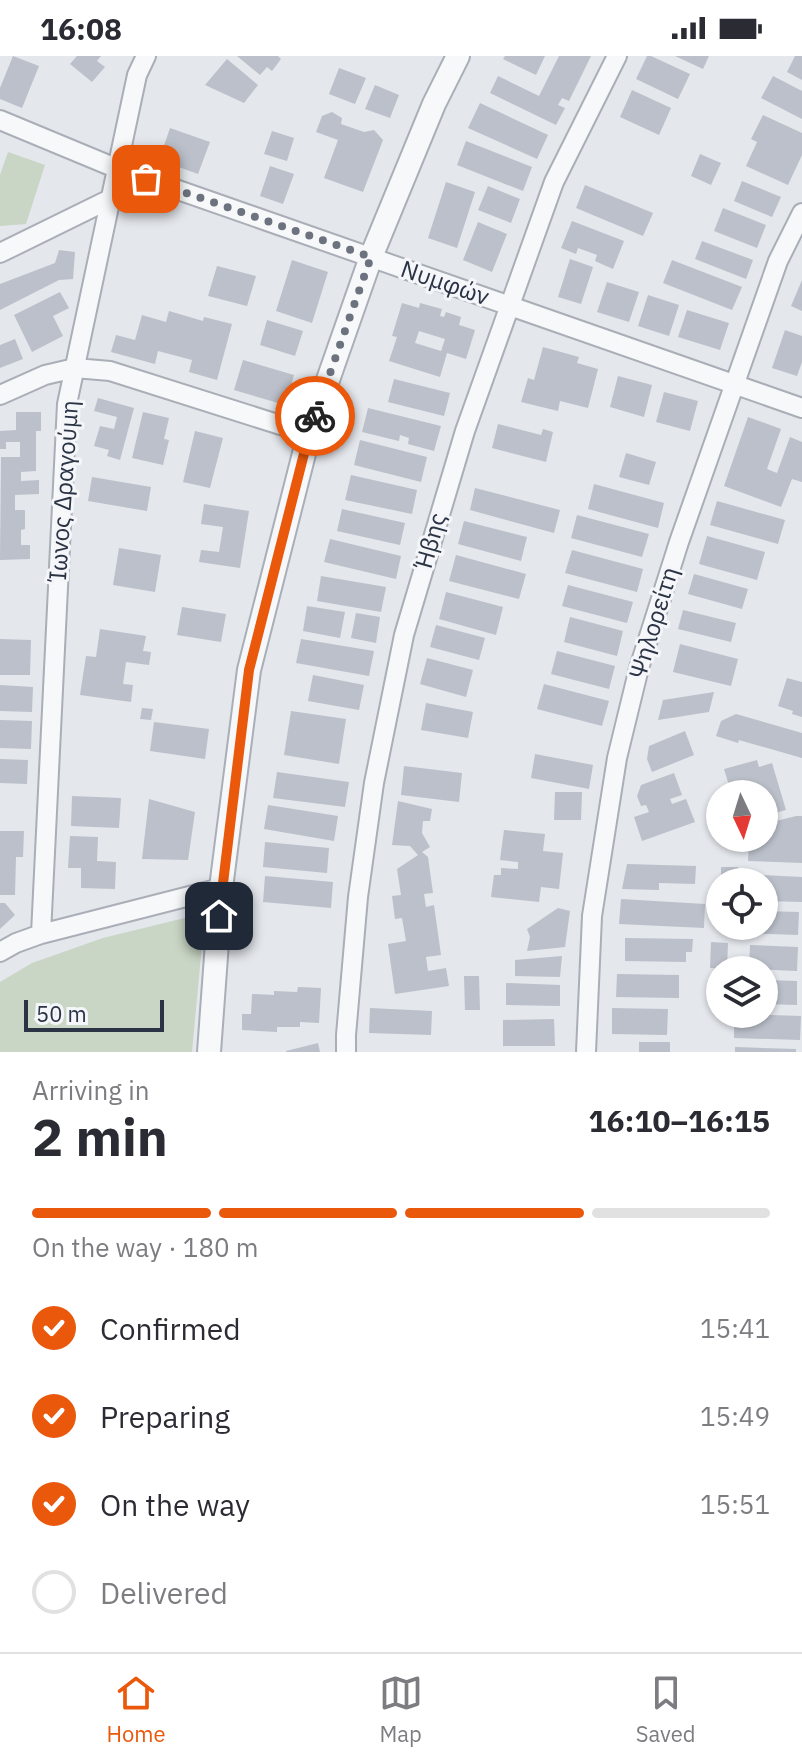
<!DOCTYPE html>
<meta charset="utf-8">
<style>
:root{--surface:#fff;--page:#f7f7f7;--text:#2b2b33;--muted:#7c7c81;--line:#e1e1e2;--accent:#ea580c}
body{margin:0;font-family:"IBM Plex Sans",sans-serif;background:var(--page);color:var(--text);height:100vh;display:flex;flex-direction:column;font-size:30px;white-space:nowrap}
*{box-sizing:border-box;margin:0}
p{font-size:26px;color:var(--muted)}
.icon{flex:none;width:44px;height:44px;fill:none;stroke:currentColor;stroke-width:2;stroke-linecap:round;stroke-linejoin:round}
.map{position:relative;height:996px;overflow:hidden}
.panel{display:flex;flex-direction:column;background:var(--surface);flex:1}
.panel>*{flex:none}
.needle{width:52px;rotate:176deg}
.fabs{position:absolute;left:706px;top:724px;display:grid;gap:16px}
.fabs a{display:grid;place-items:center;width:72px;height:72px;border-radius:50%;background:var(--surface);box-shadow:0 2px 6px #0004;font-size:40px}
.scale{position:absolute;left:24px;bottom:20px;width:140px;box-sizing:border-box;padding-left:8px;border:4px solid #2b3445;border-top:0;font-size:22px;line-height:28px;white-space:nowrap;color:#2b3445;-webkit-text-stroke:6px #f4f6f9;paint-order:stroke}
.pin{position:absolute;display:grid;place-items:center;width:68px;height:68px;color:#fff;margin:-34px;border-radius:16px;box-shadow:0 4px 12px #0006}
.courier{position:absolute;display:grid;place-items:center;width:80px;height:80px;margin:-40px;border:6px solid #ea580c;border-radius:50%;background:#fff;color:#222;box-shadow:0 2px 10px #0007}
.head em{font-style:normal;font-weight:700}
.head div{display:flex;flex-direction:column-reverse}
.head{display:flex;align-items:center;justify-content:space-between;height:136px;padding:0 32px}
h1{font-size:52px;font-weight:700;line-height:60px}
.bar{display:grid;grid-template-columns:repeat(4,1fr);gap:12px 8px;align-content:center;height:96px;padding:0 32px}
.bar i{height:10px;border-radius:6px;background:var(--line)}
.bar .current{background:var(--accent)}
.bar p{grid-column:span 4}
ol{padding:0 32px;list-style:none}
li{display:flex;align-items:center;gap:24px;height:88px}
li p{margin-inline-start:auto}
li .icon{padding:8px;border-radius:50%;background:var(--accent);color:#fff;stroke-width:4}
li:last-child{color:var(--muted)}
li i{width:44px;height:44px;border:4px solid var(--line);border-radius:50%}
.status{display:flex;justify-content:space-between;align-items:center;height:56px;padding:0 40px;background:var(--surface);direction:ltr}
.status svg{height:22px;fill:currentColor}
.menu{display:flex;justify-content:space-around;align-items:center;height:112px;border-top:2px solid var(--line);background:var(--surface);font-size:22px;color:var(--muted)}
.menu a{display:grid;justify-items:center;gap:4px}
.menu .current{color:var(--accent)}
.map>svg:first-child{display:block}
.green{fill:#c9d6c5}
.building{fill:#bbc0ca;fill-rule:evenodd}
.lines{fill:none;stroke-linecap:round;stroke-linejoin:round}
.minor-casing{stroke:#a9aeb7;stroke-width:22}
.tertiary-casing{stroke:#a9aeb7;stroke-width:26}
.minor{stroke:#f7f8fa;stroke-width:18}
.tertiary{stroke:#f7f8fa;stroke-width:22}
.done{stroke:#6c737f;stroke-width:8;stroke-dasharray:0 14.4}
.route{stroke:#ea580c;stroke-width:10}
.labels{text-anchor:middle;stroke-width:6;stroke-linejoin:round;paint-order:stroke}
.street-label{font-size:24px;fill:#2b3445;stroke:#f4f6f9}
</style>
<div class="status"><b>16:08</b><svg viewBox="0 0 49 12"><path d="M0 12V9h3v3zM5 12V6h3v6zM10 12V3h3v9zM15 12V0h3v12zM26 1h20v11H26zM47 4h2v5h-2z"/></svg></div>
<div class="map">
<svg width="802" height="996" viewBox="0 0 802 996">
<rect width="100%" height="100%" fill="#e4e7ec"/>
<path class="green" d="M8 96 45 109 26 168 0 170V119Z
M205 857 192 996H0V926L32 907 103 882Z"/>
<path class="building" d="M13 0 39 10 22 52 0 43V32Z
M77 0H101L97 5 105 11 92 26 70 8Z
M237 0H278L281 3 272 15 267 11 260 19Z
M505 0H545L536 19 503 3Z
M559 0H591L569 45 562 42 558 49 565 52 556 69 490 37 498 20 539 40Z
M647 0H651L690 18 678 43 636 23Z
M675 0H709L703 13Z
M795 0H802V24L787 16Z
M227 3 258 29 244 47 205 29Z
M339 12 366 22 355 48 329 38Z
M773 20 802 35V63L761 42Z
M375 29 399 39 390 62 365 53Z
M632 34 671 52 659 79 620 61Z
M480 47 548 79 537 103 468 72Z
M332 56 342 62 341 68 364 76 374 74 383 84 363 136 324 122 338 84 316 76 322 60Z
M763 59 802 77V99L788 129 746 110 757 86 751 83Z
M170 72 210 86 198 118 159 104Z
M272 75 294 82 287 105 264 98Z
M466 85 532 111 523 135 457 109Z
M700 98 721 107 711 129 691 120Z
M270 110 294 118 283 148 260 140Z
M742 125 781 141 772 161 734 145Z
M446 126 475 136 457 192 428 182Z
M585 129 653 157 643 180 576 152Z
M488 130 520 143 511 167 478 154Z
M723 152 766 169 757 192 714 175Z
M572 165 624 185 613 213 595 205 597 199 578 192 576 198 561 192Z
M478 166 507 178 492 216 463 204Z
M702 185 753 204 746 223 695 203Z
M59 194 75 196 73 223 59 224 0 254V228L55 207Z
M570 203 593 211 581 248 558 241Z
M292 204 328 216 312 267 276 255Z
M672 204 742 231 732 254 663 227Z
M217 210 256 220 247 250 208 240Z
M802 224V255L791 250Z
M607 226 639 236 629 266 597 256Z
M60 236 69 252 53 260 63 280 32 296 14 259Z
M648 239 679 249 669 280 638 270Z
M402 247 419 252 420 247 442 253 440 260 444 261 446 256 461 261 459 269 475 274 466 303 447 297 440 321 389 305 397 281 392 280ZM419 275 445 283 441 295 415 287Z
M687 254 729 267 720 294 678 281Z
M169 255 203 265 204 261 232 268 217 324 189 316 192 304 158 295 155 308 111 296 116 279 135 284 142 259 166 266Z
M267 264 303 275 295 300 260 289Z
M785 274 802 280V306L797 320 772 312Z
M15 283 23 303 0 312V289Z
M543 291 579 301 577 307 598 313 588 352 560 345 558 355 521 346 528 322 534 324Z
M243 304 294 319 285 349 234 334Z
M618 320 652 329 644 361 610 351Z
M394 323 450 337 444 360 388 346Z
M664 336 698 345 690 375 656 366Z
M98 342 134 352 120 404 107 400 109 394 94 390 100 370 114 373 117 361 94 355Z
M368 352 441 370 434 395 408 388 409 382 400 379 399 385 362 376Z
M16 356H41V375H36V415L21 416V425L39 424V438L15 439V454H25V473L21 474V489H30V503L0 504 1 401H20V386H6V393H0V375L16 374Z
M143 356 169 362 164 383 169 384 163 409 132 402Z
M748 361 781 373 767 413 777 417 790 381 802 386V426L792 423 781 451 724 430Z
M498 368 541 379 543 373 553 376 546 406 492 392Z
M195 375 223 382 210 432 183 426Z
M360 384 427 401 421 426 354 409Z
M626 397 656 406 649 429 619 421Z
M351 419 417 434 412 458 345 444Z
M92 421 151 431 147 455 88 445Z
M594 428 664 447 658 472 588 453Z
M475 432 560 454 554 477 470 454Z
M717 445 785 464 778 488 710 469Z
M204 448 249 455 240 512 199 506 201 494 219 496 223 471 201 468Z
M342 453 405 467 400 489 337 475Z
M577 459 649 478 642 501 571 482Z
M464 465 527 481 521 505 458 488Z
M707 480 765 496 757 524 699 508Z
M330 483 401 500 396 523 324 506Z
M119 492 161 499 155 536 113 529Z
M572 494 643 513 637 536 565 517Z
M456 499 526 518 519 543 449 525Z
M694 518 748 533 742 553 688 538Z
M321 520 386 531 381 556 317 545Z
M568 529 633 546 627 567 562 550Z
M446 536 503 551 496 579 439 563Z
M307 550 345 556 340 582 303 575Z
M182 551 226 558 221 586 177 579Z
M683 554 736 567 731 586 678 573Z
M356 557 380 561 376 587 351 582Z
M570 561 623 575 617 600 564 586Z
M436 569 485 582 479 604 430 591Z
M100 573 146 580 143 595 151 596 149 609 126 606 123 628 133 629 131 646 80 639 86 600 96 601Z
M0 583 31 584 30 619H0Z
M301 583 374 595 369 620 296 607Z
M680 588 738 603 731 630 673 616Z
M557 595 615 610 609 633 551 618Z
M427 602 473 614 466 641 420 628Z
M313 619 364 629 359 654 308 645Z
M787 622 802 626V661L792 658 793 655 778 650Z
M544 628 609 645 602 670 537 653Z
M0 629 33 631 32 656 0 655Z
M714 636 709 656 658 664 663 644Z
M426 647 473 656 468 682 421 674Z
M142 652 153 653 151 664 140 663Z
M291 655 346 663 339 708 284 699Z
M736 658 802 677V702L739 684 738 687 716 680 721 665Z
M0 664 32 665 31 693 0 692Z
M154 666 209 673 205 703 150 695Z
M685 675 694 699 652 716 647 703 649 690Z
M535 698 593 709 589 733 531 722Z
M0 703 28 704 27 728 0 727Z
M757 704 759 711 772 707 786 754 764 760V738H743L742 732 731 736 724 713Z
M404 710 462 717 459 746 401 739Z
M277 716 349 726 345 751 273 742Z
M674 717 682 739 670 743 672 748 686 743 695 766 642 785 634 761 649 756 646 749 641 750 637 740 641 729Z
M555 736H582L581 764H554Z
M72 740 121 742 119 772 71 770Z
M149 743 195 756 188 804 142 803Z
M398 745 432 753 430 765H423L422 777 430 791 422 796 428 801 433 837 424 838 426 851 434 849 441 899 426 901 428 915 446 912 449 930 395 938 388 888 406 885 402 862 395 863 392 840 401 839 397 813 418 799 410 790 392 789Z
M268 749 338 760 334 785 264 773Z
M796 760H802V807L748 805 749 782H764V768Z
M504 774 545 778 543 795 563 797 559 833 541 831 539 846 491 841 494 819H501V812L518 813V806L500 804Z
M0 775H24L23 801H16L15 839H0Z
M70 780 98 781 97 805 116 806 115 833 81 832V812H68Z
M265 786 329 792 327 817 263 811Z
M627 808 696 810 695 828 659 827V834L622 833Z
M721 811H738L737 826H721Z
M762 819 802 821V846L764 845V826H762Z
M265 820 333 826 331 852 263 846Z
M621 843 705 848 704 872 619 868Z
M0 847H5L15 859 0 873Z
M558 852 570 855 565 891 527 895 530 881 527 873Z
M764 855 799 856 798 879 744 877 745 870H764Z
M625 882 693 883 692 896H686V906L625 905Z
M711 886 728 887 727 913 710 912Z
M750 889 798 891 797 915 749 913Z
M562 900 560 921 515 920V904Z
M617 918 679 919V942L616 941Z
M464 920H479L480 954H465Z
M764 924 797 925V949L764 948Z
M506 927 560 929V950L506 949Z
M298 931 321 932 319 967 300 966V971H277V976L242 974V958H251L252 938 274 939V935L297 936Z
M370 952 432 955 431 979 369 977Z
M612 952 668 953 667 979 612 978Z
M734 958 801 960 800 984 734 982Z
M554 963 555 990H503V964Z
M639 986H670V996H639Z
M318 987 320 996H286V995Z
M735 991 796 993V996H735Z"/>
<g class="lines">
<g class="minor-casing">
<path id="minor" d="M0 64 118 113 802 352
M0 197 112 142
M0 339 45 319 75 312 110 315 309 378
M41 878 67 348 137 19 146 0
M0 896 16 887 41 878 221 832
M346 996V979L358 841 374 727 404 579 465 375 554 126 617 0
M586 996 592 860 617 702 639 612 679 486 778 205 802 157"/>
</g>
<g class="tertiary-casing">
<path id="tertiary" d="M209 996 221 832 249 614 309 378 371 201 434 48 458 0"/>
</g>
<use href="#minor" class="minor"/>
<use href="#tertiary" class="tertiary"/>
</g>
<g class="lines">
<path class="done" d="M146 123 371 201 315 360"/>
<path class="route" d="M219 860 249 614 309 378 315 360"/>
</g>
<g class="labels">
<g class="street-label">
<text transform="translate(445 227) rotate(19)" y="8">Νυμφών</text>
<text transform="translate(64 435) rotate(-86)" y="8">Ίωνος Δραγούμη</text>
<text transform="translate(431 485) rotate(-74)" y="8">Ήβης</text>
<text transform="translate(654 567) rotate(-73)" y="8">Ψηλορείτη</text>
</g>
</g>
</svg>
<div class="fabs">
<a><svg class="needle" viewBox="-14 -14 28 28"><path d="M0-13l5 13h-10z" fill="#e53935"/><path d="M0 13l5-13h-10z" fill="#7c7c81"/></svg></a>
<a><svg class="icon" aria-label="locate" viewBox="0 0 24 24"><circle cx="12" cy="12" r="6"/><path d="M12 2v4M12 18v4M2 12h4M18 12h4"/></svg></a>
<a><svg class="icon" aria-label="layers" viewBox="0 0 24 24"><path d="M12 4l9 5-9 5-9-5zM3 14l9 5 9-5"/></svg></a>
</div>
<div class="scale">50 m</div>
<div class="pin" style="left:146px;top:123px;background:#ea580c"><svg class="icon" aria-label="bag" viewBox="0 0 24 24"><path d="M5 8h14l-1 12H6zM9 8a3 3 0 0 1 6 0"/></svg></div>
<div class="pin" style="left:219px;top:860px;background:#1f2937"><svg class="icon" aria-label="home" viewBox="0 0 24 24"><path d="M3 11l9-7 9 7M6 9v11h12V9"/></svg></div>
<div class="courier" style="left:315px;top:360px"><svg class="icon" aria-label="bike" viewBox="0 0 24 24"><circle cx="6" cy="16" r="4"/><circle cx="18" cy="16" r="4"/><path d="M6 16l4-8h5l3 8M10 8l3 8H6M13 5h3"/></svg></div>
</div>
<section class="panel">
<div class="head"><div><h1>2 min</h1><p>Arriving in</p></div><em>16:10–16:15</em></div>
<div class="bar"><i class="current"></i><i class="current"></i><i class="current"></i><i></i><p>On the way · 180 m</p></div>
<ol>
<li><svg class="icon" aria-label="check" viewBox="0 0 24 24"><path d="M5 12l5 5 9-10"/></svg>Confirmed<p>15:41</p></li>
<li><svg class="icon" aria-label="check" viewBox="0 0 24 24"><path d="M5 12l5 5 9-10"/></svg>Preparing<p>15:49</p></li>
<li><svg class="icon" aria-label="check" viewBox="0 0 24 24"><path d="M5 12l5 5 9-10"/></svg>On the way<p>15:51</p></li>
<li><i></i>Delivered</li>
</ol>
</section>
<nav class="menu">
<a class="current"><svg class="icon" aria-label="home" viewBox="0 0 24 24"><path d="M3 11l9-7 9 7M6 9v11h12V9"/></svg>Home</a>
<a><svg class="icon" aria-label="map" viewBox="0 0 24 24"><path d="M3 6l6-2 6 2 6-2v14l-6 2-6-2-6 2zM9 4v14M15 6v14"/></svg>Map</a>
<a><svg class="icon" aria-label="saved" viewBox="0 0 24 24"><path d="M7 4h10v16l-5-4-5 4z"/></svg>Saved</a>
</nav>
